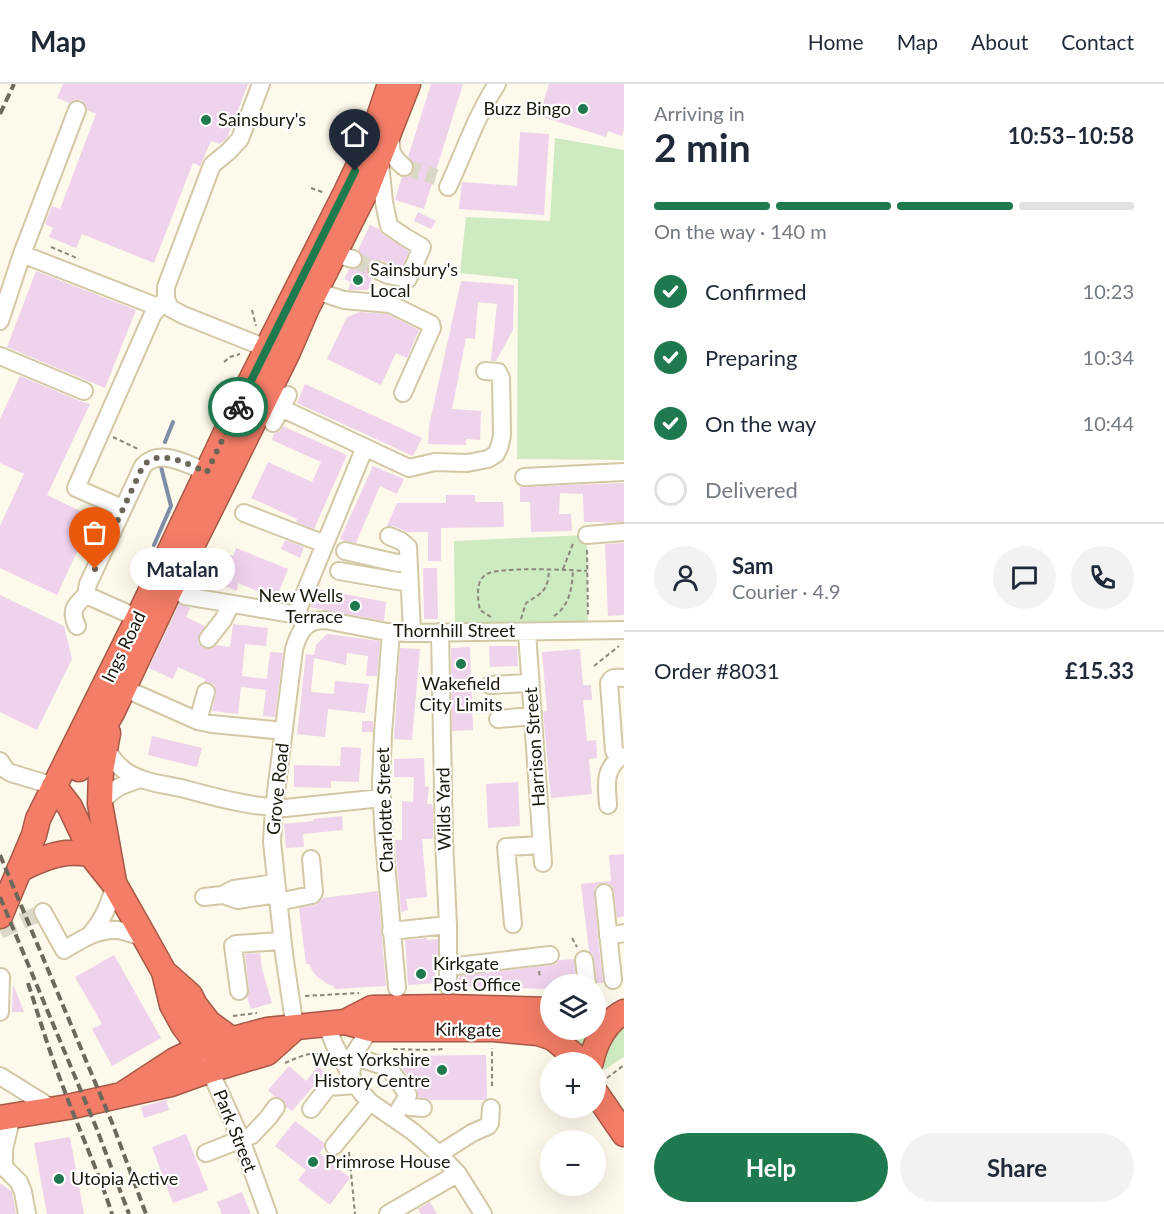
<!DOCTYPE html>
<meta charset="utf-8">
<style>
:root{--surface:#fff;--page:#f2f2f3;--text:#1f2937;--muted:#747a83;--line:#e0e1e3;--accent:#1f794e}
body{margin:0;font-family:Lato,sans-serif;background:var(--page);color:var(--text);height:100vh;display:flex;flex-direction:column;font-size:22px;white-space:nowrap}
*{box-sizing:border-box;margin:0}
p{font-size:20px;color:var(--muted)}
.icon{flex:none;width:33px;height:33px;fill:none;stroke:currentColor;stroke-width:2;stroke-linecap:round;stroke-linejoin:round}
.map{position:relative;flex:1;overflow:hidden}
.drawer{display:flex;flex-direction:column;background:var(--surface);width:540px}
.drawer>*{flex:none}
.fabs{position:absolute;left:540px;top:890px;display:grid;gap:12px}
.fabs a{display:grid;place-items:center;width:66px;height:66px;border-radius:50%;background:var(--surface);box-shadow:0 6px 24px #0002;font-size:30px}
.pin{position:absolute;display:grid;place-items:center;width:51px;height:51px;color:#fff;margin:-62px -26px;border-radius:50% 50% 50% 0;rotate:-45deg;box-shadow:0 0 6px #0007}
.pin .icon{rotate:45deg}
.courier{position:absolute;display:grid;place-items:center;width:60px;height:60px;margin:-30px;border:4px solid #1f794e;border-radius:50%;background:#fff;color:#222;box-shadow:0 2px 8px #0007}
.bubble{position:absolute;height:42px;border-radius:21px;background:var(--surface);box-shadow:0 6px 24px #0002;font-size:20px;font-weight:700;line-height:42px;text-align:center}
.headline em{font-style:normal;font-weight:700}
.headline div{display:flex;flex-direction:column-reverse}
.headline{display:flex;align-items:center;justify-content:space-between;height:102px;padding:0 30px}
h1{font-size:39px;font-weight:700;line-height:45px}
.bar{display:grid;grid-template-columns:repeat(4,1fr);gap:9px 6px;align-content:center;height:72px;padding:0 30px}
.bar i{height:8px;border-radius:4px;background:var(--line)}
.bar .on{background:var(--accent)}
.bar p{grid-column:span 4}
.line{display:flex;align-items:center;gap:15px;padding:0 30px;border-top:2px solid var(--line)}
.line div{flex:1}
.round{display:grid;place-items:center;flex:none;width:63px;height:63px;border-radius:32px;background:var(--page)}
ol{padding:0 30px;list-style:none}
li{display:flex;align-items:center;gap:18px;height:66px}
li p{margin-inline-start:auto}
li .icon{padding:6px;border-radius:50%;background:var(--accent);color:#fff;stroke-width:4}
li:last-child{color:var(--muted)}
li i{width:33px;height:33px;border:3px solid var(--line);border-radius:50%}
.cta{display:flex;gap:12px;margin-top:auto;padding:12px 30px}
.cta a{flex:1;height:69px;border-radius:36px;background:var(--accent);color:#fff;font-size:24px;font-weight:700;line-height:69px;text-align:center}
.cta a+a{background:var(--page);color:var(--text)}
header{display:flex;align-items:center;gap:36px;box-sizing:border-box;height:84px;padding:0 30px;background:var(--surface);border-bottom:2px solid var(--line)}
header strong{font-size:28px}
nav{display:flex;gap:33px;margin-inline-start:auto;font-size:21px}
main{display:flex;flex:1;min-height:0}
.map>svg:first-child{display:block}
.green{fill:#cdeac0}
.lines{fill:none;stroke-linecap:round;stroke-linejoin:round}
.stream{stroke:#7e8da8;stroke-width:4}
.building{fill:#efd2ec}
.minor-tunnel{stroke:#dbd7c9;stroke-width:16;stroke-dasharray:16 8;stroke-linecap:butt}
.minor-casing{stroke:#d2c8a5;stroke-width:20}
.highway-casing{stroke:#a75947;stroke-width:27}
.path{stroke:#8b877a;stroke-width:2;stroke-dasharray:4.5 3;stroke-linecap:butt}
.minor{stroke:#fff;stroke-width:16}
.highway{stroke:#f37d67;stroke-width:24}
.rail{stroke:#6c685b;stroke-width:4;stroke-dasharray:9 4.5;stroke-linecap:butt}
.done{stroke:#6a6659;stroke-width:6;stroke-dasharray:0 10.8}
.route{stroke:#1f794e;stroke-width:8}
.poi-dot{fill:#1f794e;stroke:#fff;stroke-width:2}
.labels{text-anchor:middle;stroke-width:4.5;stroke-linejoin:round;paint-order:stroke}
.poi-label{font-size:18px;fill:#1b170b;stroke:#fff;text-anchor:start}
.street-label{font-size:18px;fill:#1b170b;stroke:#fff}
</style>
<header>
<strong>Map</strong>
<nav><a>Home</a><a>Map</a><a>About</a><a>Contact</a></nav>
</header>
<main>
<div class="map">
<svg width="624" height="1130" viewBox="0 0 624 1130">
<rect width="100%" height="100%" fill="#fdf9eb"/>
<path class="green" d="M555 54 624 66V376L517 375 518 195 460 189 466 133 550 137Z
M587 451 588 538 455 541 454 457Z
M596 935H601L586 965 577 957 559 945H596Z
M624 944V973L604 986 601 978 615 948Z"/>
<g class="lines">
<path class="stream" d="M165 358 173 338
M154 461 171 422 161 383"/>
</g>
<path class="building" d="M63 0H248L227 54 220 60 211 57 200 82 193 79 154 179 82 150 76 164 49 153 53 144 45 140 52 122 60 125 96 30 87 26 85 20 81 16H75L69 19 57 14Z
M431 0H463L424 125 395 116 402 93H408L411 90 414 86V79L408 73Z
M549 0H624V45L622 52 608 47 606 53 539 32Z
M520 48 549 50 544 131 459 125 462 98 517 102Z
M418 128 436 137 431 145 414 137Z
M370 141 379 145 383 151 409 167 402 183 391 181 381 176H375L371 177 368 181 367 186 368 192 372 195 368 206H348L351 198 344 195 349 185H356L360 183 363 178V172L358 166Z
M36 187 136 226 105 304 7 263Z
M461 197 514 201 513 246 496 277H491L497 220 478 218 475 255 466 254 452 325 481 327 480 356 466 355V361L428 360 429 342Z
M360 228 387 230 419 246 407 274 396 269 381 301 327 275 347 233Z
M20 292 80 317 90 320 47 411 93 433 57 511 0 484V442L24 390 0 379V335Z
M305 300 422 354 413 372 297 319Z
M283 342 347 371 314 445 296 438 297 435 251 414 268 378 312 398 321 378 272 356 274 349 279 348Z
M373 382 404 395 397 410 380 402 356 459 344 457 340 455Z
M624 399V438L604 439V438H584L583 410 560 409 559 430H571L572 447 531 448 530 418H520V403Z
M446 411H475V418H503L504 443 441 444V477H428V448H407L393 442H387L397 419H446Z
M285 456 304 463 300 474 281 465Z
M624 459V531L608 532 605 460Z
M209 463 233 472 236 464 288 485 276 515 238 499 237 507 197 491Z
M423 484H437L438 535H424Z
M318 505 386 518 384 537 310 523Z
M0 511 64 542 72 575 37 646 0 628Z
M179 520 190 524 186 533 205 542 198 554V559L206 565H211L216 561 230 563 233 540 268 544 266 562 245 560 242 592 267 595 270 568 283 569 275 633 263 632 266 606 241 603 238 630 212 627 216 610 214 600 204 598 205 595 178 583 173 595 149 584Z
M327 550 380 557 377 592H366L368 572 347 569 346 581 314 574 311 608 334 610 335 597 369 600 365 629 328 625 325 653 297 650 306 570 314 571 316 561Z
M489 562H517L518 582 490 583Z
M470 563 473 646 452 647 451 564Z
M400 564 420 565 412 656 394 655Z
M580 565 583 601H591L592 616H583L587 657 596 656 597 674 589 675 592 710 551 714 543 628 547 627 542 568Z
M362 637H373V648H362Z
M152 652 202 664 197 683 148 671Z
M341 663 361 664 359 698 331 697V704L294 703V681L340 682Z
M424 674 425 702 429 703 427 720H432L433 727V755H422L427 813 406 815 408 826 401 828 395 756H402V717L413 718 414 693H394V675Z
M518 698 520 742 488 744 486 700Z
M342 732 343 746 303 750 304 763 286 764 284 740 314 737 313 735Z
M624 770V832L617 834 614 808 612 802 608 799H602L597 801 594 805 598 853 603 899H597L594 875 593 870 589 867 581 800 611 797 609 771Z
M378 807 386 902 335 905 333 902 326 899 319 894 313 888 309 880H306L299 824 315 821 323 814Z
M427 854V856L438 855V871L434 872 436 899 408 901 405 856Z
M260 869 262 885 272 919 251 925 247 913 249 906 245 870Z
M114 871 161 954 112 982 92 945 102 940 75 893Z
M574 875 576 900H550V905L458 902 459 892 551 881 556 880 559 876Z
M13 900 24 928H12Z
M486 971 487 1015 485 1016H430L424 1014 418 1013 417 1005 398 978 390 972Z
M289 982 306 997 318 982 325 989 292 1027 286 1023 283 1015 275 1013 268 1006Z
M166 1016 169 1026 144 1034 141 1023Z
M295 1037 324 1059V1063L319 1069 350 1094 330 1121 298 1096 306 1086 275 1062Z
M186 1050 208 1106 173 1119 152 1063Z
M70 1053 84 1130H47L34 1059Z
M0 1099 12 1108 16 1130H0Z
M242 1108 251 1130H222L217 1118Z
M430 1118 437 1130H421L418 1125Z"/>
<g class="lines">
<path class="minor-tunnel" d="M404 83 436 93
M353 175 377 186
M0 847 43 828"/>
<g class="minor-casing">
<path id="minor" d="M261 0 240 55 229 67 212 81 166 203V215L170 224 183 231 266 264
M77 26 22 170 158 223
M391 51C390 67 391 72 404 83
M448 103C464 69 476 32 497 0
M333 173 342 172 353 175
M377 186 388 191 408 195 422 163 405 153 389 142 384 118 380 79
M316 207 344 216 390 220 431 240 432 244 403 309
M0 237 22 170
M0 272 84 307
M281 324 409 384 435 378 467 379 488 375 496 370 500 361 502 351 501 294 498 288 485 287
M273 339 288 311
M524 393 624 388
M122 424 76 404 153 230 165 216
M244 429 325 460
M587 451 624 448
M389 452 401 457 408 463 412 549
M345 467 397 479H409
M339 487 409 499
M86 511 88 500 143 382C160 363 188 381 207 388
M185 512 298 531 303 539
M298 531 299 523 365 363
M77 542C70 527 74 522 86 511L138 534
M391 548 383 649 381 700 384 756 397 904
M440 548 444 756 448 841V902
M527 548 543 779
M208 555 223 536 231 520
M624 594C617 594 612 592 609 599L614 667 620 673H624
M490 601 530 599
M137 610 198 637 212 640 284 647
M498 635 533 632
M198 637 206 608
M106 660C108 671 115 679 124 686 140 698 162 700 181 704 215 713 250 723 285 724L382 714
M0 677 6 686 11 689 54 702
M100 720C114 703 120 702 140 695
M608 721C607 701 603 688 620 673
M604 809 613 896
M223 811 238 816 277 810
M204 813 222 811 234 805 275 799
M278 818 312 811 314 808 311 775
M43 828 64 866C81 856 96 845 117 846 126 847 136 851 145 854
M513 840 506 763 542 761
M391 847 448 841
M90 851C104 834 109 821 115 801
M608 852 624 849
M584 876 587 900
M448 883 550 871
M239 907 233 862 236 860 282 857
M0 928 1 893
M326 940 335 962 356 1001 362 1009 370 1018 412 1047 439 1070 458 1090 483 1130
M295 944 284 870 272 758 274 724 294 565C299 548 305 536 325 536L387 548 412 549 624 546
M368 977 389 984 408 1011 399 1026
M206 978 241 1055 268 1130
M351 990 354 970 370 945
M0 992 53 1025
M403 1020 410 1023 423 1024
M311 1025 328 1003 356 1001
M334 1062 370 1018
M206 1069 252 1051 268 1034 276 1023
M439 1070 472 1049 488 1042 490 1039 491 1024
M0 1079 19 1098 23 1108 27 1130
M4 1084V1065L12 1032
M388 1130 450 1094"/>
</g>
<g class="highway-casing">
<path id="highway" d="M108 649 101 687 100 720 114 798
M79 685 112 629 169 508 223 400 288 268 307 224 366 107 408 0
M54 702 70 723 95 776 115 801 145 854 164 888 172 921 183 941 200 964
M19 786C34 778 50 771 66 769 75 768 83 769 92 770
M0 832 34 751 38 735 138 534 246 306 347 106 373 51 390 0
M164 888 190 911 195 921 209 939 231 955
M345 938 370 945H493L538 949 553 954 582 978
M591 978C595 959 606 937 624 928
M596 1009 624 1050
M123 1010 175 976 200 964 267 946 345 938 372 924 448 923 550 926
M0 1034 68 1023 171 1000 210 986 267 969 295 944"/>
</g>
<path class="path" d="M311 104 325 109
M51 163 79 175
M252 226 256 242
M224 278 230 273 240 270
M113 353 140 366
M587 466 588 532
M563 485 574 457
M554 532C570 521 572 504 573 486
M491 533 480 526C478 516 475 499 485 491 496 482 569 486 587 487
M521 535 526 519C542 509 548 507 549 486
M594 582 619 562
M572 854 577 863
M539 887 540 894
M305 912 359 909
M233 932 257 929
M393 965 428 966 444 965
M285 979C297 974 309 967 322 971
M607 994 624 981
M492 1002V964
M349 1068 355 1130"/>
<use href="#minor" class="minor"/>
<use href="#highway" class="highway"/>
<path class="rail" d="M0 30 14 0
M0 771 113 1041 146 1130
M0 813 96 1043 129 1130
M28 899C39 933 49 967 62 1000 78 1044 98 1086 112 1130"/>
</g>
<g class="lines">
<path class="done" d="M95 485 143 382C160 363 188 381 207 388L238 323"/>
<path class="route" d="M238 323 355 87"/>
</g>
<g class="poi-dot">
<circle cx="583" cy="25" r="6"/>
<circle cx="206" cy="36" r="6"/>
<circle cx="358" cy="196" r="6"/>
<circle cx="355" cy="522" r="6"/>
<circle cx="461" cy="580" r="6"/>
<circle cx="421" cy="890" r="6"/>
<circle cx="442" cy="986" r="6"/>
<circle cx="313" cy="1078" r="6"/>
<circle cx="59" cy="1095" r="6"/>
</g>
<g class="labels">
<g class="poi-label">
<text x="571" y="31" text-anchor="end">Buzz Bingo</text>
<text x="218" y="42">Sainsbury's</text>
<text x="370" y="192">Sainsbury's<tspan x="370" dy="21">Local</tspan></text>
<text x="343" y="518" text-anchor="end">New Wells<tspan x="343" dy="21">Terrace</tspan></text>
<text x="461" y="606" text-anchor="middle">Wakefield<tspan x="461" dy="21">City Limits</tspan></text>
<text x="433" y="886">Kirkgate<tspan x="433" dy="21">Post Office</tspan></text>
<text x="430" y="982" text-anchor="end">West Yorkshire<tspan x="430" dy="21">History Centre</tspan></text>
<text x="325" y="1084">Primrose House</text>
<text x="71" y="1101">Utopia Active</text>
</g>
<g class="street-label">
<text x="454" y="553">Thornhill Street</text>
<text transform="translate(124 563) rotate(-64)" y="6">Ings Road</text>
<text transform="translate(535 663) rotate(-94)" y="6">Harrison Street</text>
<text transform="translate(278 705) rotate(-84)" y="6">Grove Road</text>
<text transform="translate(444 725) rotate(-91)" y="6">Wilds Yard</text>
<text transform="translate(385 726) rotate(-92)" y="6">Charlotte Street</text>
<text transform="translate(468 946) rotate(1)" y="6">Kirkgate</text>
<text transform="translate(235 1047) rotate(68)" y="6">Park Street</text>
</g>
</g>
</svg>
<div class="fabs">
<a><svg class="icon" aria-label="layers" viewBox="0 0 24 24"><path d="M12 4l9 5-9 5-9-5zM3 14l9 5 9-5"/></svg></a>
<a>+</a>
<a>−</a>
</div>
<div class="pin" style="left:95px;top:485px;background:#ea580c"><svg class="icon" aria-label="bag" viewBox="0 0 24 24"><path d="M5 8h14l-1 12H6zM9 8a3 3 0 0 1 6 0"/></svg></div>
<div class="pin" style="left:355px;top:87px;background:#1f2937"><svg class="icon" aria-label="home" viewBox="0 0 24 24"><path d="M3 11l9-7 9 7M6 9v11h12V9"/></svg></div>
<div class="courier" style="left:238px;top:323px"><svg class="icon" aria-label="bike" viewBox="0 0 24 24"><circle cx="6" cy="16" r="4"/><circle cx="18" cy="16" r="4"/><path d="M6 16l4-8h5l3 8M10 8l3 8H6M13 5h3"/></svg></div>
<div class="bubble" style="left:130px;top:464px;width:105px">Matalan</div>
</div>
<section class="drawer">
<div class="headline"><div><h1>2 min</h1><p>Arriving in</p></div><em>10:53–10:58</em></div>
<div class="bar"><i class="on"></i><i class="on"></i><i class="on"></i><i></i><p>On the way · 140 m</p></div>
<ol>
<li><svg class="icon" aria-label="check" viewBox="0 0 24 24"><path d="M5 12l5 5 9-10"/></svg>Confirmed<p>10:23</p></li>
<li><svg class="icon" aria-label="check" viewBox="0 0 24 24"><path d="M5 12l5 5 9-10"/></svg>Preparing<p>10:34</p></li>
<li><svg class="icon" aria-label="check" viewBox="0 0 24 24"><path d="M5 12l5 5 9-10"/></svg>On the way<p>10:44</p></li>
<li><i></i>Delivered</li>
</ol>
<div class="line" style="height:108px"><a class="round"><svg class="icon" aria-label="person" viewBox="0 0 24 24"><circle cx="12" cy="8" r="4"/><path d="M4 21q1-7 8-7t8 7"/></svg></a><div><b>Sam</b><p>Courier · 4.9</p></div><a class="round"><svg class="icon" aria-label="chat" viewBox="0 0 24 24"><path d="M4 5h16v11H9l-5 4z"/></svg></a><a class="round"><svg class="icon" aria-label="phone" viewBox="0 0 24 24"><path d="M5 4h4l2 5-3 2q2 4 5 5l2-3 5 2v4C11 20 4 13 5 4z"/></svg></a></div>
<div class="line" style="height:78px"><div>Order #8031</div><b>£15.33</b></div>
<div class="cta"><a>Help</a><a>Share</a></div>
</section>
</main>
